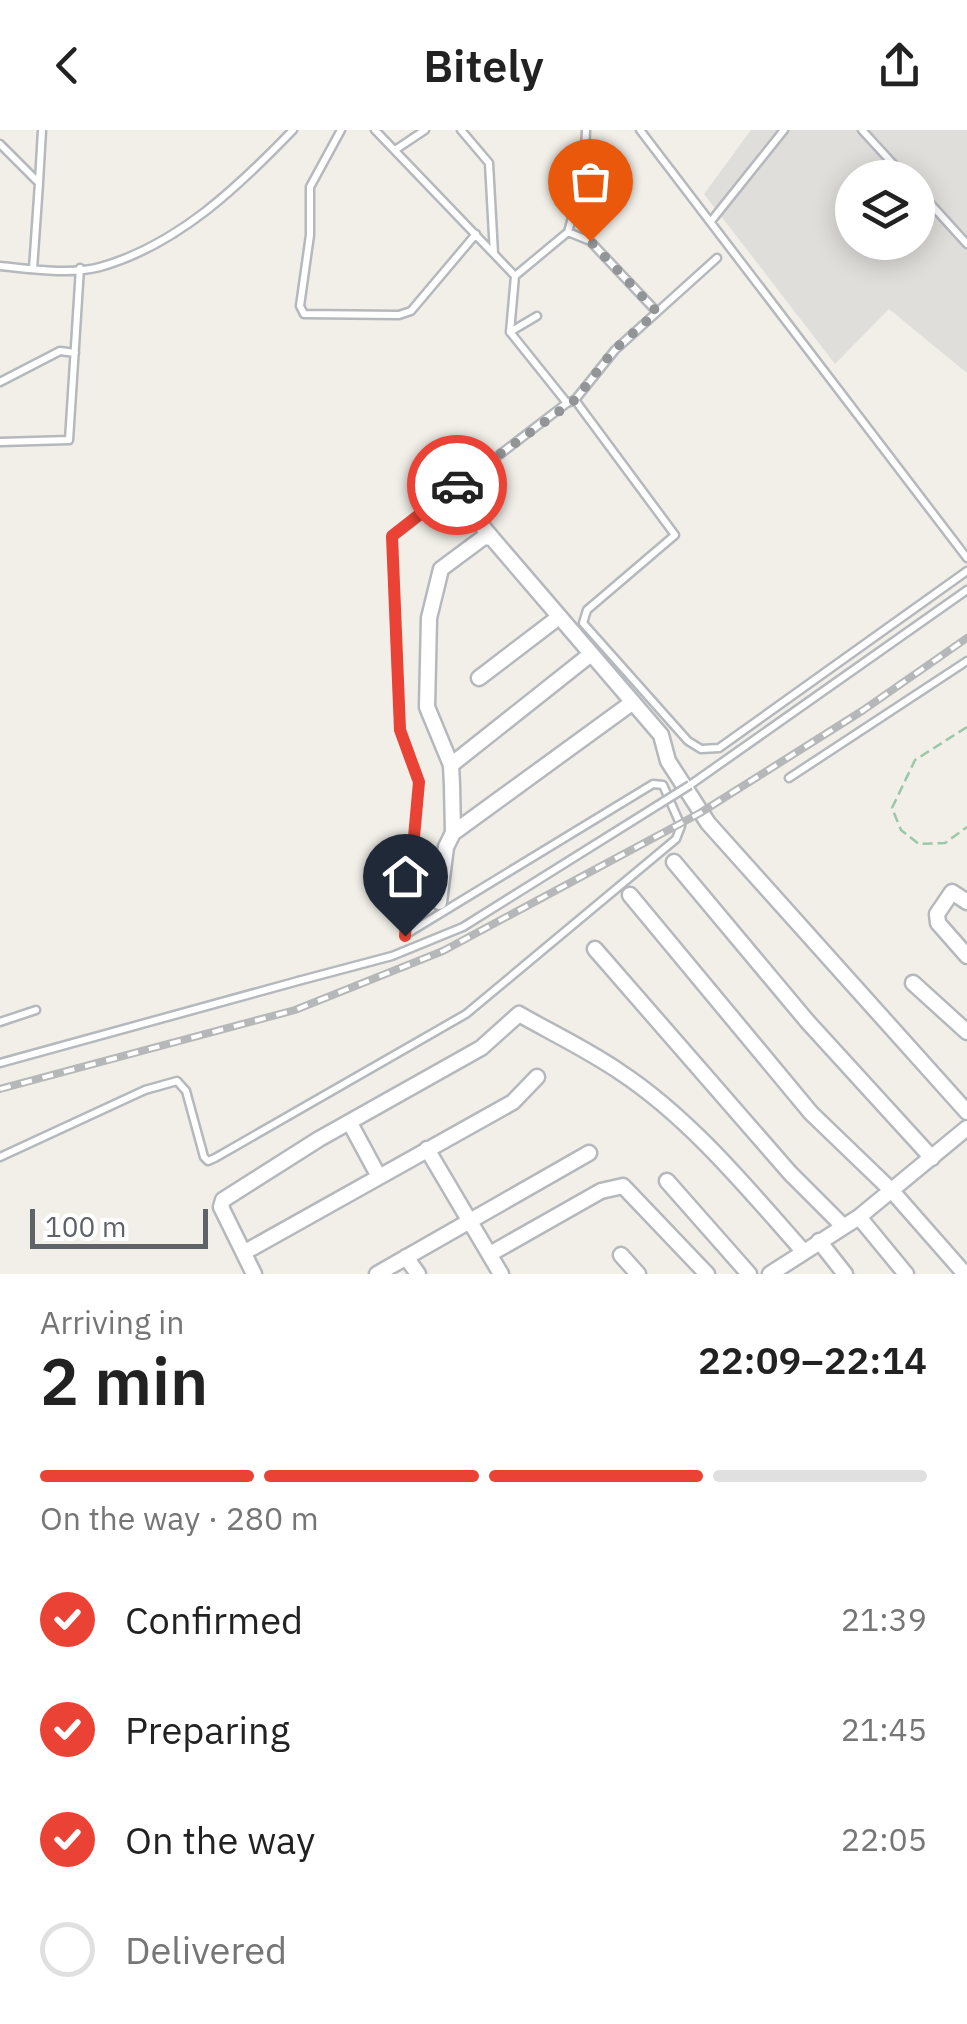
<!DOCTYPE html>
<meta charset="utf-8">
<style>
:root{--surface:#fff;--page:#f6f6f6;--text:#222;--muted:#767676;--line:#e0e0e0;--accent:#ea4335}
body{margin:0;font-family:"IBM Plex Sans",sans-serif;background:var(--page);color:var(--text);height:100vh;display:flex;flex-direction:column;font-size:38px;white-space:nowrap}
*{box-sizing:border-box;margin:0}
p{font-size:32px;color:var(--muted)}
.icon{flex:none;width:55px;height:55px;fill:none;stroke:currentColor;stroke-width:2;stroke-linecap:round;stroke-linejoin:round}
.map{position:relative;height:1144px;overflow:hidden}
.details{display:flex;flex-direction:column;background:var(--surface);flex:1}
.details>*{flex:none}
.controls{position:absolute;left:835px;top:30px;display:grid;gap:20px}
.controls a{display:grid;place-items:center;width:100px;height:100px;border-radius:50%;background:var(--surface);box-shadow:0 5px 25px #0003;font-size:50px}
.scale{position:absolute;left:30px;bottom:25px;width:178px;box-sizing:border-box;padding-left:10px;border:5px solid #5f6368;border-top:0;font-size:28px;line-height:35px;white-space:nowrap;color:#5f6368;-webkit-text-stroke:8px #fff;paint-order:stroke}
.pin{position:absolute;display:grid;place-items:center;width:85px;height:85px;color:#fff;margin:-102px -42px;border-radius:50% 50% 50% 0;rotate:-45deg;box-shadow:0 0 10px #0007}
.pin .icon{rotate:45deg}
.courier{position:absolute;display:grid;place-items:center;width:100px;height:100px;margin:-50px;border:8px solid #ea4335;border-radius:50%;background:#fff;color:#222;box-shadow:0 2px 12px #0007}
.head em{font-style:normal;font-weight:600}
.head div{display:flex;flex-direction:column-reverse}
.head{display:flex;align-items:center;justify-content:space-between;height:170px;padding:0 40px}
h1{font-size:65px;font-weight:600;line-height:75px}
.bar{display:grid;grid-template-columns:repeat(4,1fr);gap:15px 10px;align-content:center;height:120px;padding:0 40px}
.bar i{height:12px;border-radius:8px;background:var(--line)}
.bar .active{background:var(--accent)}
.bar p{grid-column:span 4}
ol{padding:0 40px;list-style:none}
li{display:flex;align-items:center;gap:30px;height:110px}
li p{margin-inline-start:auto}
li .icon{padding:10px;border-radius:50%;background:var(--accent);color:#fff;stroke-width:4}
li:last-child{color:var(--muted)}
li i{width:55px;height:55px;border:5px solid var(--line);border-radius:50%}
header{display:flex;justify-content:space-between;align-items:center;height:130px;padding:0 40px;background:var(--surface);font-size:45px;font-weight:600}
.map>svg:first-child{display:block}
.industrial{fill:#e0deda;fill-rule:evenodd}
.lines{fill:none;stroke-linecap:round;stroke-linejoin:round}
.service-casing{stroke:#b5b8bc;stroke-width:11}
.minor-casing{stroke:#b5b8bc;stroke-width:19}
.path{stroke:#9cc7a9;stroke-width:2.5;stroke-dasharray:10 5;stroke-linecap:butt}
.service{stroke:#fff;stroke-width:6}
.minor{stroke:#fff;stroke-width:14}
.rail-casing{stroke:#b6b7b8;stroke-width:8}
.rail{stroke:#fff;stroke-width:4;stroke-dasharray:11;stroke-linecap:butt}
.service-bridge-casing{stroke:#b5b8bc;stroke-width:11;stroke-linecap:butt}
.service-bridge{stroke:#fff;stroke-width:6}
.done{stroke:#929495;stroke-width:10;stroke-dasharray:0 18}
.route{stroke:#ea4335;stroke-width:12}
</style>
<header><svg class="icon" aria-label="back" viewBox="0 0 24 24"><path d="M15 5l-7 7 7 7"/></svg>Bitely<svg class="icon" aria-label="share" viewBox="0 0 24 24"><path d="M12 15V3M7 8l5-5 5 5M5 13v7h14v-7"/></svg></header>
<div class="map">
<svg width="967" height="1144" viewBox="0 0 967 1144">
<rect width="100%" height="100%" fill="#f1efe8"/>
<path class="industrial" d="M751 0H967V243L889 179 835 234 704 64ZM852 48H918V112H852Z"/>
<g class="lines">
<g class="service-casing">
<path id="service" d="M341 0 310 57V105L300 176 304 184 399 185 411 181 476 104
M375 0 494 124 489 33 461 0
M640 0 967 428
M862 0 906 48
M0 14 39 53 33 139
M395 20 425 0
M39 52 42 0
M918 60 967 114
M712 90 784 0
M568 102 590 111 657 182
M494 124 515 146 568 102 584 45 586 0
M0 136C30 139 70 145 100 137 178 115 239 56 293 0
M537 186 510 202 567 273 575 270 615 220 717 128
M510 202 515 146
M0 252 60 221 75 223
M575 270 675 405 587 480 583 493 688 611 701 619 719 618 967 441
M0 312 69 310 80 138
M789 648 967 531
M690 655 967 460
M0 892 36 880
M0 933 298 851
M0 1027 145 960 177 951 186 961 204 1027 208 1031 215 1028 466 884 676 709 681 696 663 655 653 654 405 805 419 652 400 600 392 407 567 273"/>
</g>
<g class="minor-casing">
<path id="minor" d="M468 379 492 408
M479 548 559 487
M451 635 591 524
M453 703 633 572
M674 732 807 891 932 1028
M630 765 811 983 892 1061 965 1144
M439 772 446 717 453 703 452 655 451 635 427 577 429 488 441 439 484 407 492 408 661 605 668 631 708 693 967 982
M967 772 952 762 937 784 938 793 967 826
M595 819 790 1043 843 1096
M913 853 967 902
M351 995 378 1045
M427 1019 501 1144
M667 1051 749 1144
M859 1087 906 1144
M819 1111 845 1144
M245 1122 513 972 537 947
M490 1124 601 1061 623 1056 707 1144
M621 1125 638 1144
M406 1127 418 1144
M254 1144 221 1077 223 1070 319 1009 481 918 519 884C552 903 588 920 620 942 690 988 748 1059 803 1121
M377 1144 589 1023
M770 1144 859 1087 967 998"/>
</g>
<path class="path" d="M967 597 915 630 892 678 901 700 919 714 945 713 967 697"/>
<use href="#service" class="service"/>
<use href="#minor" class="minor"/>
<g class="rail-casing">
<path id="rail" d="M0 959 295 880 443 821 700 683 862 581 967 508"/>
</g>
<use href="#rail" class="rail"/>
<g class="service-bridge-casing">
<path id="service-bridge" d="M298 851 392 826 463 797 690 655"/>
</g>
<use href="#service-bridge" class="service-bridge"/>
</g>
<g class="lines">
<path class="done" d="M457 355 575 270 614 220 657 182 590 111"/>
<path class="route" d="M405 806 419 652 400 600 392 406 457 355"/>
</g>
</svg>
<div class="controls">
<a><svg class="icon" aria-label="layers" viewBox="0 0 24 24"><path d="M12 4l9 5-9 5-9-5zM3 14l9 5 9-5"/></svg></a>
</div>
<div class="scale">100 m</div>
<div class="pin" style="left:590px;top:111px;background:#ea580c"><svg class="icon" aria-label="bag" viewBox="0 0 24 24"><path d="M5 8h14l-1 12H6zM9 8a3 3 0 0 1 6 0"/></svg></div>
<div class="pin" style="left:405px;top:806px;background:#1f2937"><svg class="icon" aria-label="home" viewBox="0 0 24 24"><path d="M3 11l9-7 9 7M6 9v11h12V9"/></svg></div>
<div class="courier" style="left:457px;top:355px"><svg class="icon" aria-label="car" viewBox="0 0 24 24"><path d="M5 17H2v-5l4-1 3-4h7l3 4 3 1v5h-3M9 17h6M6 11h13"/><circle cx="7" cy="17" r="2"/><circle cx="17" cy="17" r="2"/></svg></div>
</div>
<section class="details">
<div class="head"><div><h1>2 min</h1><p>Arriving in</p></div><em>22:09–22:14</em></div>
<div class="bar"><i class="active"></i><i class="active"></i><i class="active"></i><i></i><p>On the way · 280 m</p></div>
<ol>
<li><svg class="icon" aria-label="check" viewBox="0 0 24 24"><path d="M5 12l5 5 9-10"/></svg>Confirmed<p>21:39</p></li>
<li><svg class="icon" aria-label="check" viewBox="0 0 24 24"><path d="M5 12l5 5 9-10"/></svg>Preparing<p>21:45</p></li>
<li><svg class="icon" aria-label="check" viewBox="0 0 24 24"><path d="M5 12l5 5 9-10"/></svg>On the way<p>22:05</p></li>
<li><i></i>Delivered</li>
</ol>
</section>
